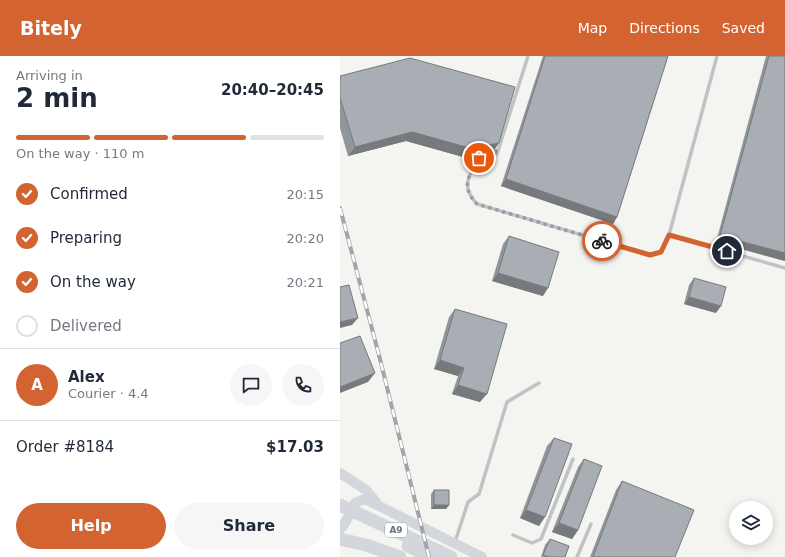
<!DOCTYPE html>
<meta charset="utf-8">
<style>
:root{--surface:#fff;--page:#f6f6f7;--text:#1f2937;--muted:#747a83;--line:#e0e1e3;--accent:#d36432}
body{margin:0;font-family:"DejaVu Sans",sans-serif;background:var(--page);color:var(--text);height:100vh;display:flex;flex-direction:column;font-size:15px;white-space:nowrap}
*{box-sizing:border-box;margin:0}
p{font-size:13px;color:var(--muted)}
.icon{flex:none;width:22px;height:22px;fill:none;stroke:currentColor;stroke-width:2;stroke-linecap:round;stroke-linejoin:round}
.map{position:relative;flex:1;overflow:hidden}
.details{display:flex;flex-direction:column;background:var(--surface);width:340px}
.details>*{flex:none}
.buttons{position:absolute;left:389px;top:445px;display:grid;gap:8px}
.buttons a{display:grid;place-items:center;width:44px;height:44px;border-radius:50%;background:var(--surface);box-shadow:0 2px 10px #0003;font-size:20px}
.pin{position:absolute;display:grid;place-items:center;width:34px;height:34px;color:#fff;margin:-17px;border:2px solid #fff;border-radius:50%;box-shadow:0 1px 4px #0007}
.courier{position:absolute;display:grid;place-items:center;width:40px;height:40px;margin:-20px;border:3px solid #d36432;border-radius:50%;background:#fff;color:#222;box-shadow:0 1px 5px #0007}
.head em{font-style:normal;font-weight:800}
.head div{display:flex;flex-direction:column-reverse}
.head{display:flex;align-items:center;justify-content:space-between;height:68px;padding:0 16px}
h1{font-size:26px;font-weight:800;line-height:30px}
.bar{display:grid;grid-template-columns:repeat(4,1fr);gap:6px 4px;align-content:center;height:48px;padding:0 16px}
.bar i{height:5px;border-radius:3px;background:var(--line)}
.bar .active{background:var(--accent)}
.bar p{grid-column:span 4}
.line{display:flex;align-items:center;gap:10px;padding:0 16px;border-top:1px solid var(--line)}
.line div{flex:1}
.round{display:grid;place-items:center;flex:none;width:42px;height:42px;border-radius:21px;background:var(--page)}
ol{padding:0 16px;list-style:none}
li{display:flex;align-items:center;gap:12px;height:44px}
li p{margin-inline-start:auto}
li .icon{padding:4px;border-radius:50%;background:var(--accent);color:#fff;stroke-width:4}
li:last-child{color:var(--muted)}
li i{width:22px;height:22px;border:2px solid var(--line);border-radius:50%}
.action{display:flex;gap:8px;margin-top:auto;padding:8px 16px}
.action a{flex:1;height:46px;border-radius:24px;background:var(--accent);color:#fff;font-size:16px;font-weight:800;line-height:46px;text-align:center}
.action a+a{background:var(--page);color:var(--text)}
header{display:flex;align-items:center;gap:24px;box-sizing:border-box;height:56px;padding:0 20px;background:var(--accent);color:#fff}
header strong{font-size:19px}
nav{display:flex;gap:22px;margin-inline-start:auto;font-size:14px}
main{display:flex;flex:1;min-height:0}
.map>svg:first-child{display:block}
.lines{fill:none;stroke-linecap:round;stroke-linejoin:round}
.service{stroke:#c0c3c6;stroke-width:3.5}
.secondary{stroke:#d3d7db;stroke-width:10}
.motorway{stroke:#d3d7db;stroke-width:13}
.rail-casing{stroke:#a1a5aa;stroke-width:4}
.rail{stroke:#fff;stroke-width:2.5;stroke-dasharray:8;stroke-linecap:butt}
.wall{fill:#90969a}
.shaded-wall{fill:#767a7d}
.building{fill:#a8aeb3;stroke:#767a7d}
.done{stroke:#98a0a7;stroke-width:4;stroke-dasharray:0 7.2}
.route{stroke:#d36432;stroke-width:5}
.labels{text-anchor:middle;stroke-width:4;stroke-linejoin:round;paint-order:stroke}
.shield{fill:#fff;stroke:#949ca5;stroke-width:1}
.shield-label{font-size:9px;font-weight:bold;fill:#66727f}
</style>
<header>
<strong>Bitely</strong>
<nav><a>Map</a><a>Directions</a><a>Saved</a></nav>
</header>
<main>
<section class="details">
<div class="head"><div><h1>2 min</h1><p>Arriving in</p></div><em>20:40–20:45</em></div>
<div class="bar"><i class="active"></i><i class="active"></i><i class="active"></i><i></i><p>On the way · 110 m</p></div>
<ol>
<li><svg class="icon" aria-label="check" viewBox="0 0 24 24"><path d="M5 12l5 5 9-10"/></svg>Confirmed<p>20:15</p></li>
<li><svg class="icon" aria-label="check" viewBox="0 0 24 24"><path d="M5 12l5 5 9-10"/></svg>Preparing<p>20:20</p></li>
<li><svg class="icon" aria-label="check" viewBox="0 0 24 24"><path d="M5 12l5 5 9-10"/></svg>On the way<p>20:21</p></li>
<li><i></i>Delivered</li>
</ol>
<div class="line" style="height:72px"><b class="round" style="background:var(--accent);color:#fff">A</b><div><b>Alex</b><p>Courier · 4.4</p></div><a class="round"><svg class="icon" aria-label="chat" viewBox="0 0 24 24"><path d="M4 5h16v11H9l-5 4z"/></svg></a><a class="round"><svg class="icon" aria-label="phone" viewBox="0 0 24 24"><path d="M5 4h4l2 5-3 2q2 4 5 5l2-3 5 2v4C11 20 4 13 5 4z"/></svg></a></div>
<div class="line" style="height:52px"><div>Order #8184</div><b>$17.03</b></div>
<div class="action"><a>Help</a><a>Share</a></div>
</section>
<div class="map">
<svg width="445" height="501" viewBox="0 0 445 501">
<rect width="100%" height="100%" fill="#f4f4f1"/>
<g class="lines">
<path class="service" d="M188 0 157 98 139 102C129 120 120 130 137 148L310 199 321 196 329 179 377 0
M329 179 445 212
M173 479 192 487 201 483 233 403
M115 486 128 446 139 438 167 346 199 327
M237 501 251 468"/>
<path class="secondary" d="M0 417 26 434 36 446
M0 473 4 469 15 447 25 443 142 501"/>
<path class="motorway" d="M0 449 111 501
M0 483 26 489 60 501
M68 490 90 501"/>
<g class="rail-casing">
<path id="rail" d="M0 152 40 303 89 501"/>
</g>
<use href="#rail" class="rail"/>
</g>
<path class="wall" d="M203 0H328L277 161 273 168 161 130Z
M426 0H445V205L376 186Z
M0 20 153 95 155 100 149 108 140 106 147 97 138 99 134 104 66 85 8 100 0 72Z
M169 180 203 240 152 225 163 188Z
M354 222 376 257 344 248 349 229Z
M115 253 140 346 112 338 118 320 94 313 109 261Z
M214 382 199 470 180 462 207 390Z
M244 403 238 474 232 483 212 476 238 411Z
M282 425 335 501H250L276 434Z
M94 434 109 449 106 453H91V438Z
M210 483 225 501H201L205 489Z"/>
<path class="shaded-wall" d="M72 76 143 90 159 87 153 96 138 99 134 104 66 85 8 100 15 91Z
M147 97 155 100 149 108 140 106Z
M166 123 277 161 273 168 161 130Z
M380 180 445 197V205L376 186Z
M158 217 208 232 203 240 152 225Z
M349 241 381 250 376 257 344 248Z
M18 262 12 269 0 272V266Z
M100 304 124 312 118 320 94 313Z
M35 317 28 326 0 337V331Z
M118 329 147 338 140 346 112 338Z
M94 449H109L106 453H91Z
M186 454 205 461 199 470 180 462Z
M219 467 238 474 232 483 212 476Z"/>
<path class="building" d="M205 0H328L277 161 166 123Z
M429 0H445V197L380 180Z
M70 2 175 31 159 87 143 90 140 95 72 76 15 91 0 42V20Z
M157 94 155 100 147 97V96Z
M169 180 219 196 208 232 158 217Z
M354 222 386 231 381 250 349 241Z
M9 229 18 262 0 266V231Z
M115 253 167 268 147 338 118 329 124 312 100 304Z
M20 280 35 317 0 331V287Z
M214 382 232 388 205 461 186 454Z
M244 403 262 410 238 474 219 467Z
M282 425 354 454 335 501H253Z
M94 434H109V449H94Z
M210 483 229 490 225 501H209L203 499Z"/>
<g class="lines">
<path class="done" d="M139 102C129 120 120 130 137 148L262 185"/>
<path class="route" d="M262 185 310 199 321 196 329 179 387 195"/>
</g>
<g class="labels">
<rect class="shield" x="45" y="467" width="22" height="14" rx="3"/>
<g class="shield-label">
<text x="56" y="477">A9</text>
</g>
</g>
</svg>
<div class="buttons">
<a><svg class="icon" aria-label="layers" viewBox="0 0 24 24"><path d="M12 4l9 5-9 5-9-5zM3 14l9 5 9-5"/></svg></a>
</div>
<div class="pin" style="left:139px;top:102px;background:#ea580c"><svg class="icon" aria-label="bag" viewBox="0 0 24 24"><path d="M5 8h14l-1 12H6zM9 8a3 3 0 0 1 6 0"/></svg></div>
<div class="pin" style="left:387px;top:195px;background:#1f2937"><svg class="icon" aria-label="home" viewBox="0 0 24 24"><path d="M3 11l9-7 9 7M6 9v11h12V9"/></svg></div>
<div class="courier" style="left:262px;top:185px"><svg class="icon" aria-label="bike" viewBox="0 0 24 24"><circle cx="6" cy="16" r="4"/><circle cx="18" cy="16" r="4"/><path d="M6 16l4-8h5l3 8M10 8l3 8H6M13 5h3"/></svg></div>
</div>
</main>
